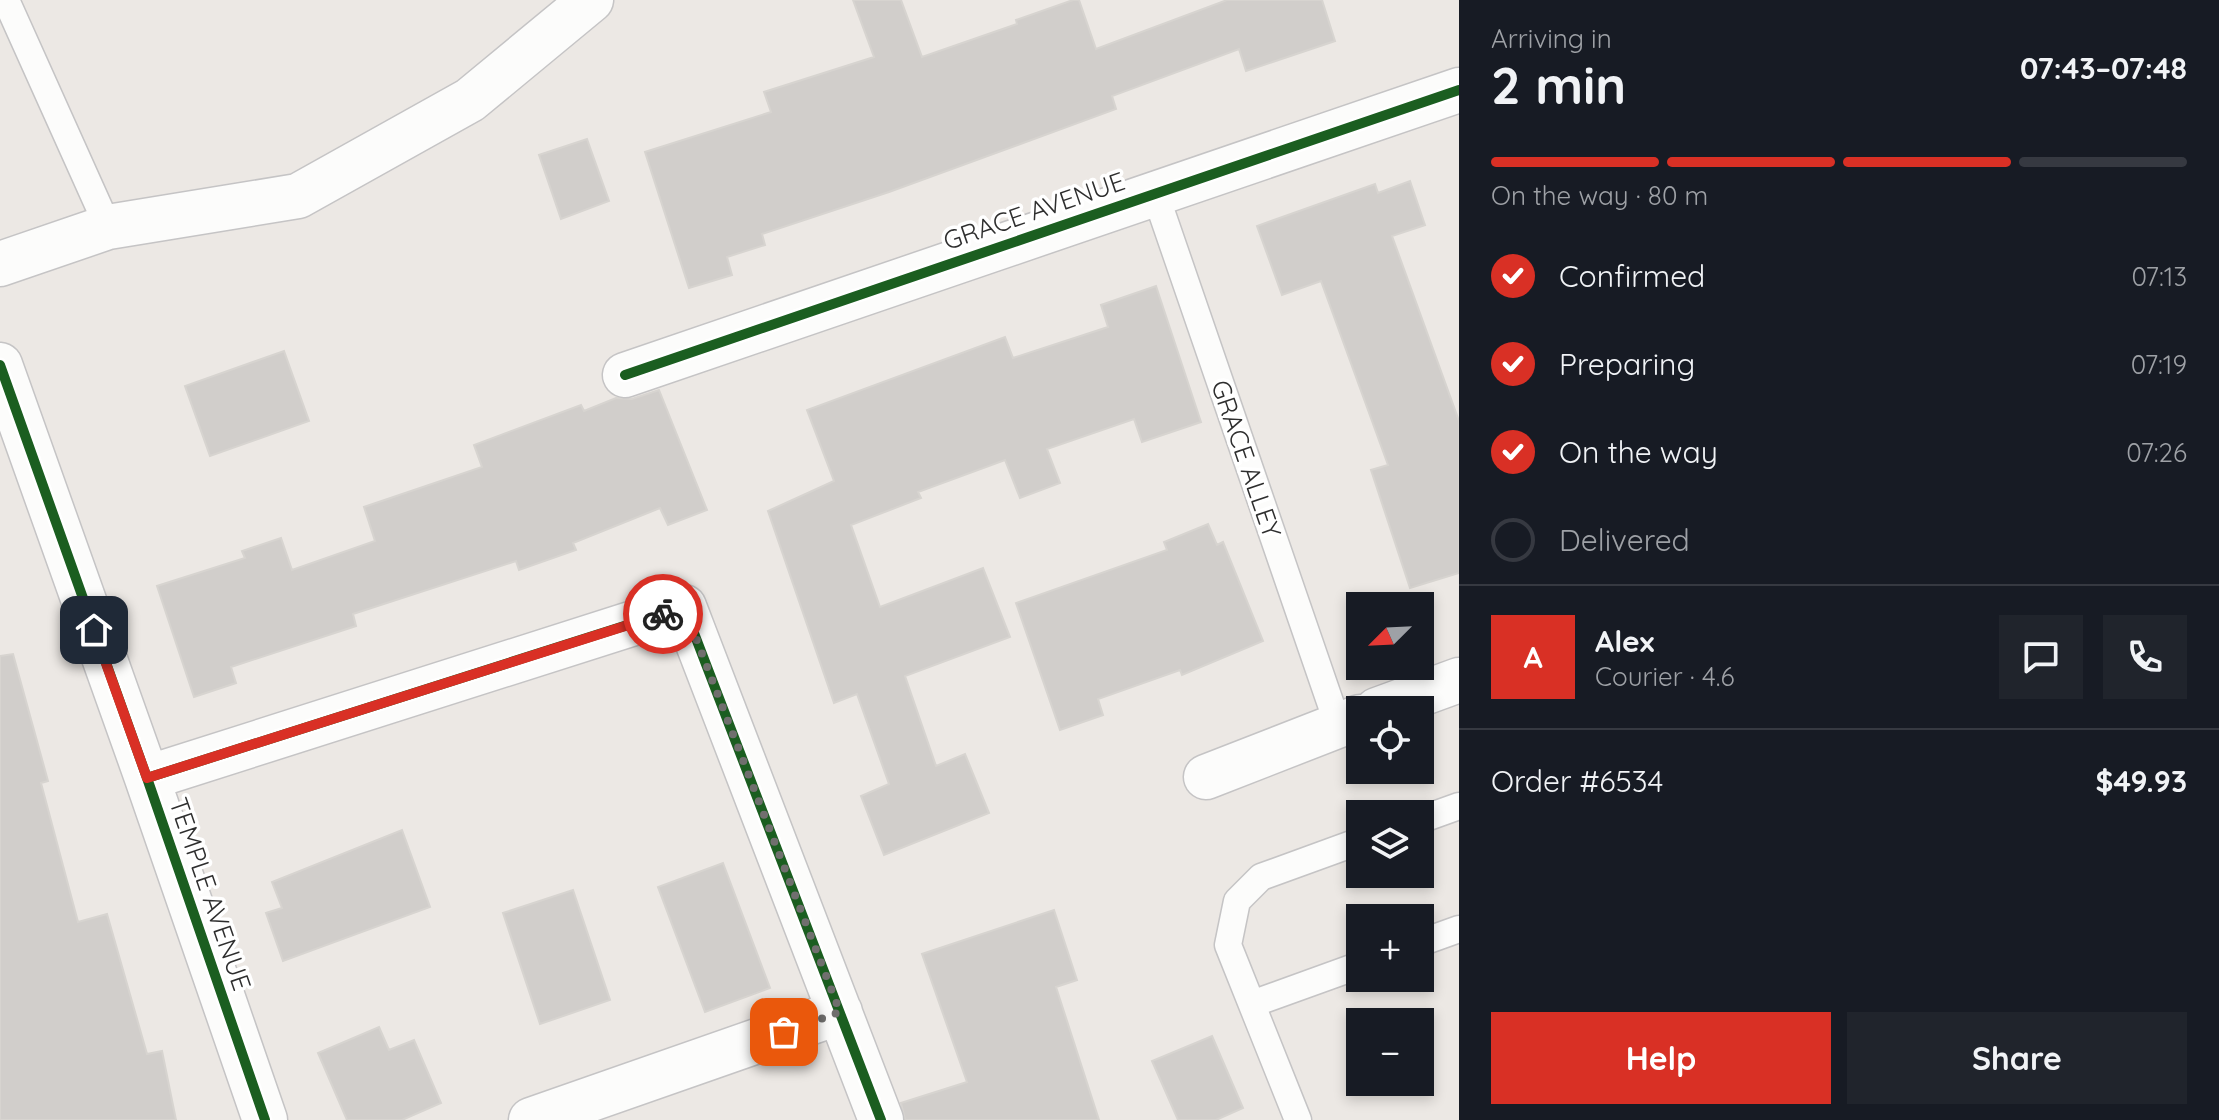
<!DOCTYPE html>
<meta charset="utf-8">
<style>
:root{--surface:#171b24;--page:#20242c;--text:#f1f3f6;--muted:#9ea1a6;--line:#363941;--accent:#d93025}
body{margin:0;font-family:Quicksand,sans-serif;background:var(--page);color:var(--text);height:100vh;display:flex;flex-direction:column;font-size:30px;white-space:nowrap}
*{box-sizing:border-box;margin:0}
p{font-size:26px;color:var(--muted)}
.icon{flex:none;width:44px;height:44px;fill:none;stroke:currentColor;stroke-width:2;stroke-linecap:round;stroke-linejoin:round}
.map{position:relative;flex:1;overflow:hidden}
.panel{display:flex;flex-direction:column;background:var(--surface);width:760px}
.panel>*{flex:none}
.needle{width:52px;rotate:246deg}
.fabs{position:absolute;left:1346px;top:592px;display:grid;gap:16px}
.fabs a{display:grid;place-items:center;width:88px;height:88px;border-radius:0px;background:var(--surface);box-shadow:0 4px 12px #0003;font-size:40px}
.pin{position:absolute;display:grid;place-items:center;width:68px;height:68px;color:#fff;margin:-34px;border-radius:16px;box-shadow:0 4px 12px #0006}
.courier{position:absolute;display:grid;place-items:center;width:80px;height:80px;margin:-40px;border:6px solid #d93025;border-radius:50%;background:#fff;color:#222;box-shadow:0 2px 10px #0007}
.head em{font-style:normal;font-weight:800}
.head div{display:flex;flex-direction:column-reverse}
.head{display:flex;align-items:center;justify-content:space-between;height:136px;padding:0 32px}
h1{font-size:52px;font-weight:800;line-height:60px}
.bar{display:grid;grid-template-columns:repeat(4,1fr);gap:12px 8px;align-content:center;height:96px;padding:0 32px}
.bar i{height:10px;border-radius:6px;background:var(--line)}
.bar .selected{background:var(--accent)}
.bar p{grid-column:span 4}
.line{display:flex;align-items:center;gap:20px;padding:0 32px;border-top:2px solid var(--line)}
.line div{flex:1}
.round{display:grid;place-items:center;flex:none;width:84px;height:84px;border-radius:0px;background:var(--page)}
ol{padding:0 32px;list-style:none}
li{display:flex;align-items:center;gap:24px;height:88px}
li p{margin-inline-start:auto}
li .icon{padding:8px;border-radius:50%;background:var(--accent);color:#fff;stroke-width:4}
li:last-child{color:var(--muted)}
li i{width:44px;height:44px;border:4px solid var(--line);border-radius:50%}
.cta{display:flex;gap:16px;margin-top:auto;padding:16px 32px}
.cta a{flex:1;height:92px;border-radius:0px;background:var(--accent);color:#fff;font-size:32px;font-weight:800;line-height:92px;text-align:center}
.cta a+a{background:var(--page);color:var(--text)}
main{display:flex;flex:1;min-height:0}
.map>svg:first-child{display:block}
.building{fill:#d1cecb;stroke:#d7d4d0;stroke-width:2}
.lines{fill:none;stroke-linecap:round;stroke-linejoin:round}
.lane-casing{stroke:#c5c4c5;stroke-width:29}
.street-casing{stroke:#c5c4c5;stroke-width:47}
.lane{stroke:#fcfcfb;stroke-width:26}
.street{stroke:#fcfcfb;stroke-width:44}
.cycleway-casing{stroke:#fff;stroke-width:15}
.cycleway{stroke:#1b5e20;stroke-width:10}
.done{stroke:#706f6e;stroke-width:8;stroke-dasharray:0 14.4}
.route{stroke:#d93025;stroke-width:10}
.labels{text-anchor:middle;stroke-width:7;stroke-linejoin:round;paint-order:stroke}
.street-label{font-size:26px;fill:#2e2e2e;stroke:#fff}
</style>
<main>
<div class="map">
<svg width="1459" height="1120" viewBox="0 0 1459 1120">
<rect width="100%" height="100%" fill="#ece8e4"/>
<path class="building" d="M853 0H901L922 57 1017 24 1016 20 1073 0H1079L1096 49 1227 0H1322L1335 41 1246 71 1239 49 1112 96 1116 109 889 192 762 234 765 245 727 257 732 275 689 288 645 152 771 112 764 92 874 57Z
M587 139 609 201 561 219 539 155Z
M1410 181 1425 225 1392 236 1459 421V573L1410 588 1371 470 1388 465 1321 281 1282 295 1257 226 1375 184 1378 193Z
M1156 286 1201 422 1142 442 1134 419 1047 449 1060 483 1020 498 1005 460 918 492 921 498 851 525 880 607 983 568 1010 637 905 676 936 766 965 754 989 813 884 855 861 796 889 784 857 694 834 703 768 511 834 481 807 410 1005 337 1013 358 1108 327 1101 305Z
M284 351 309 421 210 456 185 386Z
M659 390 707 510 668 525 660 508 573 543 576 550 519 570 516 561 353 614 356 626 231 667 236 683 194 697 157 586 245 558 242 551 281 538 292 570 375 541 364 507 482 467 474 445 581 405 584 411 616 398 632 399Z
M1208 524 1217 545 1223 542 1263 641 1182 675 1180 670 1098 699 1103 715 1060 730 1016 603 1167 550 1164 542Z
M13 654 48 781 41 783 78 922 107 914 147 1054 162 1051 176 1120H0V656Z
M402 830 430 907 283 961 266 913 282 908 272 882Z
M723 863 770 988 705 1012 658 887Z
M573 890 610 1000 540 1024 503 913Z
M1054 910 1077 980 1056 987 1099 1120H905L901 1103 967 1082 922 954Z
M379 1027 389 1050 414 1040 441 1103 402 1120H347L318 1053Z
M1212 1036 1243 1108 1216 1120H1178L1152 1061Z"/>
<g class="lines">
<g class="lane-casing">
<path id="lane" d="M6 0 108 227
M1155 193 1338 725
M1420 820 1459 806
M1420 943 1459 929
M1252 1004 1360 965
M1298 1120 1228 945 1237 901 1261 877 1360 841"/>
</g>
<g class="street-casing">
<path id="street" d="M0 264 108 227 298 196 470 100 591 0
M0 365 147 778 265 1120
M625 375 1459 90
M1377 710 1459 680
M1206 777 1360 717
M147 778 684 607 881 1120
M531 1120 840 1012"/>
</g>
<use href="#lane" class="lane"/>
<use href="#street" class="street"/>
<g class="cycleway-casing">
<path id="cycleway" d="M0 365 147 778 265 1120
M625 375 1459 90
M147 778 684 607 881 1120"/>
</g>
<use href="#cycleway" class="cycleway"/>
</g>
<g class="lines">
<path class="done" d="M663 614 684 607 840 1012 784 1032"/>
<path class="route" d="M94 630 147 778 663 614"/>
</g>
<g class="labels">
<g class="street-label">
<text transform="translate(1034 211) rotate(-19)" y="9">GRACE AVENUE</text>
<text transform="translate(1246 459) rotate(71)" y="9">GRACE ALLEY</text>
<text transform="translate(210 894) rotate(71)" y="9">TEMPLE AVENUE</text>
</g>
</g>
</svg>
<div class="fabs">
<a><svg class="needle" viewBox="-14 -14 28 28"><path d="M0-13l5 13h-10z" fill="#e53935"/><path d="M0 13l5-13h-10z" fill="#9ea1a6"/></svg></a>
<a><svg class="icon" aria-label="locate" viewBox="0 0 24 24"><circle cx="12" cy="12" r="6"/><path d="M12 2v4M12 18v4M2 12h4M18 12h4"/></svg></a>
<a><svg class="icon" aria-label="layers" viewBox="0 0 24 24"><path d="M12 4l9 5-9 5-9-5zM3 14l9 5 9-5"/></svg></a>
<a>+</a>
<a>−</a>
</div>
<div class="pin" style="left:784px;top:1032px;background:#ea580c"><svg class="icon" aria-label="bag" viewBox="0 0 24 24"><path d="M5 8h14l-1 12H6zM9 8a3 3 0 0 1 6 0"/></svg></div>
<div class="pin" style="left:94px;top:630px;background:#1f2937"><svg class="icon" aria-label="home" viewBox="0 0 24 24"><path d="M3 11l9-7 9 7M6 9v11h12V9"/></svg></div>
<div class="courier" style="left:663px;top:614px"><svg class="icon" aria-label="bike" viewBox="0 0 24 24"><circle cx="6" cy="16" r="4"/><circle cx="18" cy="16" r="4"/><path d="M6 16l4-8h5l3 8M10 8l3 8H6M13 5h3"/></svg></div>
</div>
<section class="panel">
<div class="head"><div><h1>2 min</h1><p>Arriving in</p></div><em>07:43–07:48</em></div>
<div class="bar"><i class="selected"></i><i class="selected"></i><i class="selected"></i><i></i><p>On the way · 80 m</p></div>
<ol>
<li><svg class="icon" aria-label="check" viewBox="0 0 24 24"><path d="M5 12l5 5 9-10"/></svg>Confirmed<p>07:13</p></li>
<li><svg class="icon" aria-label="check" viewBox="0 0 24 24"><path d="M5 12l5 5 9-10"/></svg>Preparing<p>07:19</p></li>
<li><svg class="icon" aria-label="check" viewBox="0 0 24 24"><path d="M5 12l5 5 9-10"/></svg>On the way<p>07:26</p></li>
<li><i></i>Delivered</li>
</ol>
<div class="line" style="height:144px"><b class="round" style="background:var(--accent);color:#fff">A</b><div><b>Alex</b><p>Courier · 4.6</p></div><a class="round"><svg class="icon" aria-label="chat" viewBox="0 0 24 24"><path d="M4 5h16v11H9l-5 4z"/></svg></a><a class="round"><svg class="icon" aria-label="phone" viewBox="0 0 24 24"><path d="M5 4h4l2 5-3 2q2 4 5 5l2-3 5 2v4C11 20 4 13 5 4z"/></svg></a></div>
<div class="line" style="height:104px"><div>Order #6534</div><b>$49.93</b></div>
<div class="cta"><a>Help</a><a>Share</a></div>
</section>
</main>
